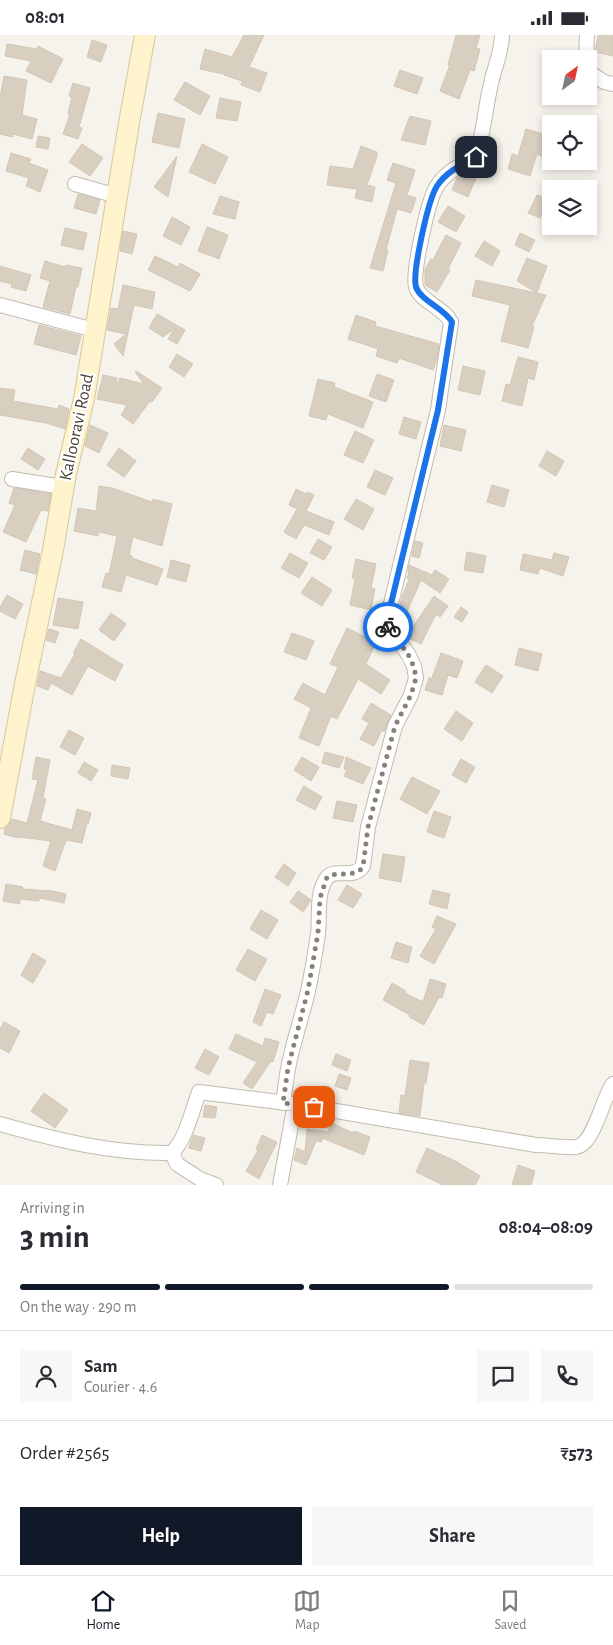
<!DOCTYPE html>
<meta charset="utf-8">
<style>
:root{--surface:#fff;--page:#f7f7f7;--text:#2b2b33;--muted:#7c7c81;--line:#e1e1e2;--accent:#111827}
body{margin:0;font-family:"Alegreya Sans",sans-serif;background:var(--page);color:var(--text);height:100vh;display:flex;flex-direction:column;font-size:19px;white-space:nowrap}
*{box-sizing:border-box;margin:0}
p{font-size:16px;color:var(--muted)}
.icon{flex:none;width:28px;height:28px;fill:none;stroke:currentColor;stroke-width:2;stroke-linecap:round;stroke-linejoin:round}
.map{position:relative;height:1150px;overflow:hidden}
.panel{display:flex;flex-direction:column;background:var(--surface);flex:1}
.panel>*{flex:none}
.needle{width:32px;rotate:33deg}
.buttons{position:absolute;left:542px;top:15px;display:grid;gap:10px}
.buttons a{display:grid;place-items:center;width:55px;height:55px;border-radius:0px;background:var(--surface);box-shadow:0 2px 8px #0003;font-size:25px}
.pin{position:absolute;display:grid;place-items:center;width:42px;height:42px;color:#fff;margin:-21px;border-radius:10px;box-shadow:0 2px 8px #0006}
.courier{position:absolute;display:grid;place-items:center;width:50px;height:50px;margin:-25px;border:4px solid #1a73e8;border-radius:50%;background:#fff;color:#222;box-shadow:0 1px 6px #0007}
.summary em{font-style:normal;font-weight:700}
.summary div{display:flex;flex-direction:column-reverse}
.summary{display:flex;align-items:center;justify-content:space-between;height:85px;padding:0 20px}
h1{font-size:32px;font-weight:700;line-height:38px}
.bar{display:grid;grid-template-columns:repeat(4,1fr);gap:8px 5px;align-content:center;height:60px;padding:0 20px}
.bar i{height:6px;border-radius:4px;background:var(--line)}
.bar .current{background:var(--accent)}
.bar p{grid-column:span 4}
.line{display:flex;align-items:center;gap:12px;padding:0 20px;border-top:1px solid var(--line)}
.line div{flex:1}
.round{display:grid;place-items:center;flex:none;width:52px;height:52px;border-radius:0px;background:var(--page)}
.button{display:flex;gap:10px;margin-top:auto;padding:10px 20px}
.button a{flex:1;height:58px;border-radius:0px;background:var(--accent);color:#fff;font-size:20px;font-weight:700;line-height:58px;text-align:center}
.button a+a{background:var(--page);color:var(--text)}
.status{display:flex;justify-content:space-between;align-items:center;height:35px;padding:0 25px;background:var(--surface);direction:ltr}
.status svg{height:14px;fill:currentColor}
.tabs{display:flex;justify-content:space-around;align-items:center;height:70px;border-top:1px solid var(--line);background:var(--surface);font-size:14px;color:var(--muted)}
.tabs a{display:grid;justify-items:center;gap:2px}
.tabs .current{color:var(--accent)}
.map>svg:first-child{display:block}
.building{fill:#d8cfc1;stroke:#d3c7b4}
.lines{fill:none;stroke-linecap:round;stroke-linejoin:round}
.street-casing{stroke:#c2bbae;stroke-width:16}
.secondary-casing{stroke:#d6c79b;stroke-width:22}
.street{stroke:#fff;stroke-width:14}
.secondary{stroke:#fff3cd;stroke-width:20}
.done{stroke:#878178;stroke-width:5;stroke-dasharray:0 9}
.route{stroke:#1a73e8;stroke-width:6}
.labels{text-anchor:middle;stroke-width:4.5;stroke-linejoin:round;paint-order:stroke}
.street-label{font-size:18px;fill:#4b4439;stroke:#fff}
</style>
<div class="status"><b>08:01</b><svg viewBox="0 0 49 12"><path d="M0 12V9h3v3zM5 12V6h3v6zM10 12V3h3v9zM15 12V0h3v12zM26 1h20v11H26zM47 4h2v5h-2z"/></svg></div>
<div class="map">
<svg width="613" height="1150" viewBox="0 0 613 1150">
<rect width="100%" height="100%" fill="#f6f3ec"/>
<path class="building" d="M244 0H264L249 32 267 38 260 57 241 50 242 46 224 40 225 35 223 39 200 34 205 14 232 22Z
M456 0H480L476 13 480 14 474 36 470 35 459 64 440 56 450 30H448Z
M598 0H613V21L595 17Z
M92 5 107 10 101 27 87 22Z
M7 9 37 14 38 11 63 24 51 48 26 36 31 26 5 21Z
M400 35 423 43 417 59 394 51Z
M4 41 27 45 22 80 37 84 32 104 13 99V102L0 99V63Z
M185 47 210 61 200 80 174 65Z
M73 48 90 53 79 92 82 93 78 104 63 99 70 79 68 78 72 62 69 61Z
M220 63 241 67 237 86 216 83Z
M158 78 185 84 179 113 152 107Z
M410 81 431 86 425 110 401 105Z
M526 94 550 101 544 122 537 119 530 141 508 134 512 119 518 121Z
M38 101 50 103 48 114 36 112Z
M82 109 103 123 90 141 69 127Z
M202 109 228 122 215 149 189 137Z
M361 111 377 117V121L367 150 375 152 372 167 355 163 357 154 327 150 330 131 353 134Z
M11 118 31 124 29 128 48 135 40 157 26 151 29 143 6 136Z
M177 121 168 162 154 152Z
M393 128 415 135 407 160 416 163 411 178 397 174 386 215H388L383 236 370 233 396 148 387 145Z
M464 138 476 143 468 162 452 155 457 143Z
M78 159 100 165 96 179 74 173Z
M537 160 549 165 540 183 528 178Z
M220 161 239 167 235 184 213 179Z
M448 171 465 181 456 197 438 187Z
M172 182 190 192 181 210 163 201Z
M207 192 228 200 219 224 198 216Z
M65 193 87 198 83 215 61 210Z
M123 196 137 199 132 219 120 216Z
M520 198 535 205 529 217 515 210Z
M446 200 461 208 448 234 450 235 437 257 425 250V234L431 224 433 225Z
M484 206 500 216 492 231 475 221Z
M155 221 178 232 180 228 200 239 190 256 148 235Z
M527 223 547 231 537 258 517 246Z
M45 226 65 232 66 230 82 233 78 252H76L70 279 43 272 50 246 40 243Z
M0 231 31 240 26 256 11 252 12 249 0 246Z
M476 245 546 260 532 291 534 292 528 313 501 306 510 270 472 261Z
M123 250 155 257 152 274 134 270 123 321 114 309 126 299 107 295 111 273 118 274Z
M157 279 185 295 177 309 168 304 175 293 163 302 149 293Z
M356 280 376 287 375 291 439 309 437 324 433 335 399 323 397 328 376 321 378 314 348 304Z
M39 290 81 301 76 320 34 309Z
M177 319 193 329 184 342 169 332Z
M518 322 538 327 534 345 528 343 522 371 502 366 506 349 510 350Z
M463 331 485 336 480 360 458 355Z
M136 336 162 353 152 367 150 366 133 389 121 380 127 370 97 364 103 340 117 343 115 352 120 343 144 349 135 337Z
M377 339 394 345 386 367 369 361Z
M318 344 335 348 334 352 373 367 363 393 328 379 326 385 309 381Z
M0 353 15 355 13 366 58 374 59 370 69 374 65 394 46 388 0 380Z
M404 382 421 387 416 404 399 399Z
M90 390 108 398 99 418 85 411Z
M444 390 466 395 461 416 440 411Z
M355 396 374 405 363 428 344 420Z
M28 413 45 424 38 435 21 424Z
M119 413 136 426 124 442 107 430Z
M547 416 564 426 556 441 539 431Z
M375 435 393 443 385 460 367 452Z
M492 450 509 455 504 472 487 467Z
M99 451 112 453 152 467 153 464 172 469 162 511 133 502 129 520 132 521V523L163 534 157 550 126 540 121 557 102 552 106 538 109 539 117 501 99 497 98 501 74 496 78 473 96 476Z
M14 453 51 459 48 476 41 475 26 507 3 497 15 470 9 468Z
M296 454 306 459 308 457 314 460 306 476 334 487 329 500 304 490 296 504 284 497 297 474 289 470Z
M356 464 374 474 363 495 344 484Z
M318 504 332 512 324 525 310 518Z
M415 506 423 508 419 523 412 521Z
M25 515 40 519 36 539 20 535Z
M467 517 486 521 483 538 464 535Z
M290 518 308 528 299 543 281 533Z
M554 518 569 522 563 541 540 533 538 539 520 535 523 519 552 525Z
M356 524 376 529 371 553 375 554 371 575 350 570 355 544 352 543Z
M171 525 190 530 186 547 167 542Z
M409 530 432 540 435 535 449 544 440 558 421 545 402 588 396 585 402 562 409 544 407 543 409 538 408 537Z
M312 542 332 555 322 571 301 558Z
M7 560 23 569 15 584 0 576V572Z
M434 561 448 571 440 582 436 579 421 609 406 602Z
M58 563 83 567 78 594 53 590Z
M461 572 468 577 462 587 454 582Z
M111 578 126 589 114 606 99 595Z
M347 593 376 607 366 629 390 645 381 659 358 644 337 684 331 681 319 711 299 703 311 673 294 664 303 648 325 660 338 632 330 629Z
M49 594 59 597 55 608 46 605Z
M292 598 314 606 306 625 284 617Z
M81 604 123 630 115 646 88 631 72 660 51 648 48 655 37 651 40 636 61 643 75 619 73 618Z
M519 613 542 619 538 636 515 630Z
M441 618 463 626 457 643 448 640 442 660 425 655 429 643H432Z
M486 630 503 641 492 658 475 647Z
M371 668 391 680 384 697 382 695 374 711 360 704 369 688 362 684Z
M456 676 473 688 462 706 444 694Z
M69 695 84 703 75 720 60 712Z
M325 717 344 722 339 733 322 728Z
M36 722 50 725 43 763 46 764 40 786 72 795 77 774 91 778 88 789 87 788 82 808 66 805 55 836 43 831 51 806 19 802 18 803 4 799 5 793 9 790 12 784 27 788 38 745 32 744Z
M302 722 319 732 311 746 294 735Z
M346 722 371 733 363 749 344 741 347 735 344 734Z
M461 724 475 732 466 748 452 740Z
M84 727 98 735 91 746 78 738Z
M112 730 130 733 128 744 111 741Z
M412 742 440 756 427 779 400 764Z
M304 751 322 762 315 775 296 765Z
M337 766 357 770 353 787 333 783Z
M434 776 451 782 444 803 427 797Z
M383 819 405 822 401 847 379 843Z
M284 829 296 838 288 851 275 842Z
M6 849 23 852 22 854 52 856 66 859 64 868 39 863V866L20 864V869L3 866Z
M347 850 362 859 353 873 338 865Z
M433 855 450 859 447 874 429 869Z
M298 856 311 865 303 877 290 867Z
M261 875 278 885 267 904 250 894Z
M437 881 456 889 434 929 420 921 436 894 432 892Z
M396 907 412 912 408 928 391 923Z
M248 914 267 924 255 946 236 935Z
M33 918 46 926 33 948 21 940Z
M430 944 446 949 442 963 439 962 424 990 409 982 410 980 383 965 392 948 406 956 405 958 423 967Z
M265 954 281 960 273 979 267 977 261 991 253 987Z
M4 987 20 996 9 1018 0 1013V994Z
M236 999 263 1011 265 1003 279 1007 273 1027 271 1026 252 1054 243 1048 257 1027 229 1014Z
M205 1014 219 1022 209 1040 195 1033Z
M336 1019 351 1025 347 1036 332 1030Z
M410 1025 429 1028 426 1048H424L420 1081 399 1078 401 1060 405 1061Z
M339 1039 351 1043 347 1055 335 1051Z
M44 1058 68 1075 55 1093 31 1076Z
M205 1070 217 1072 215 1083 203 1082Z
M332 1088 353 1098 354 1096 370 1102 364 1120 322 1103V1107L316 1106 306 1130 294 1125 297 1113 305 1117 307 1094 328 1097Z
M193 1100 205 1103 201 1116 189 1113Z
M262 1100 277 1107 259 1144 246 1136 258 1115 256 1114Z
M427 1113 457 1127 480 1141 475 1150H443L416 1137Z
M518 1130 535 1136 531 1150H512Z"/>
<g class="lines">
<g class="street-casing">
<path id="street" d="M586 24 587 0
M589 37 604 47 613 49
M75 149 117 161
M0 270 94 295
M12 444 63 452
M283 1068C285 1056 286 1045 288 1034 293 1007 302 982 308 956 312 938 315 918 318 900 320 882 316 860 326 844 334 831 352 846 363 831L368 792 395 691 411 660 416 643 414 631 408 619 386 589 438 375 451 287C444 273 420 266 416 252 412 238 428 165 437 151 446 137 461 130 476 121 484 98 485 73 491 49 494 33 502 17 502 0
M0 1089C56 1105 113 1119 172 1118 186 1104 192 1076 199 1057L295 1069 536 1110C549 1110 563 1113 576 1112 594 1110 602 1064 613 1049
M172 1118 177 1129 200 1144 216 1150
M280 1150 295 1069"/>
</g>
<g class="secondary-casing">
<path id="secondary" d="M0 783 25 649 53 515 66 439 84 364 129 88 145 0"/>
</g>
<use href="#street" class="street"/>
<use href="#secondary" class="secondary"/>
</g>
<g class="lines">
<path class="done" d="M314 1072 283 1068 288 1033 308 955 318 898 320 863 327 842C339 835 354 844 363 832L368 792 395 691 411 660 416 643 414 632 408 619 388 592"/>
<path class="route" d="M388 592 386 589 438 375 452 287C444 273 421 266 416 252 412 238 428 165 437 151 446 137 461 130 476 122"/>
</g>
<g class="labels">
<g class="street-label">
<text transform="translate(76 392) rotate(-78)" y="6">Kallooravi Road</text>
</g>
</g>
</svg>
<div class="buttons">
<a><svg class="needle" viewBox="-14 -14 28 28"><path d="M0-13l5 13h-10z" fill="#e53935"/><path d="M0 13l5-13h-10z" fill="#7c7c81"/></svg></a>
<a><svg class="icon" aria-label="locate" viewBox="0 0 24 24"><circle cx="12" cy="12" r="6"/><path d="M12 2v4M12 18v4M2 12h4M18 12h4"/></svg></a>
<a><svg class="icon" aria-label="layers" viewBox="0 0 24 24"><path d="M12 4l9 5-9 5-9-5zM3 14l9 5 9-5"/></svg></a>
</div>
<div class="pin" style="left:314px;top:1072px;background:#ea580c"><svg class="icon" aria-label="bag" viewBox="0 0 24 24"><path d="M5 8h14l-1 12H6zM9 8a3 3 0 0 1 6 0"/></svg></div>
<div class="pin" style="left:476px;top:122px;background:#1f2937"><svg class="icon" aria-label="home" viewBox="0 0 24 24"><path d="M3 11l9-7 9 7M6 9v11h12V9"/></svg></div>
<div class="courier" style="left:388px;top:592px"><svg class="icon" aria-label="bike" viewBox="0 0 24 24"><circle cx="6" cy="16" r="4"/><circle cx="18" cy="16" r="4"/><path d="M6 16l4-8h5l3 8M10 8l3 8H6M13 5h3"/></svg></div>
</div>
<section class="panel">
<div class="summary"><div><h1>3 min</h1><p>Arriving in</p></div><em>08:04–08:09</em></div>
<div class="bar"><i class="current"></i><i class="current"></i><i class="current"></i><i></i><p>On the way · 290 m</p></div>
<div class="line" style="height:90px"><a class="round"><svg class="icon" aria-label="person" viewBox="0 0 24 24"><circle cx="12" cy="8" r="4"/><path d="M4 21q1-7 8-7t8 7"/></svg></a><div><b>Sam</b><p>Courier · 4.6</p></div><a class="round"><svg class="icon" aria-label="chat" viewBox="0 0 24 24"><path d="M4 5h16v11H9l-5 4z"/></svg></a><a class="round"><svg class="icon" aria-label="phone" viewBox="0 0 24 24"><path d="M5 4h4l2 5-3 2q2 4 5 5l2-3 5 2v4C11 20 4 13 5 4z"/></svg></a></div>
<div class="line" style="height:65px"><div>Order #2565</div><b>₹573</b></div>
<div class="button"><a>Help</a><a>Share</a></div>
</section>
<nav class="tabs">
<a class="current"><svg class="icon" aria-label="home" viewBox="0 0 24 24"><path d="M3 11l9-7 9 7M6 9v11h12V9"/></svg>Home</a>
<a><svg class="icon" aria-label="map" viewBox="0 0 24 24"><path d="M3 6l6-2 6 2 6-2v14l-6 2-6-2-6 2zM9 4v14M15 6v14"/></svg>Map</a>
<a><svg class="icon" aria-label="saved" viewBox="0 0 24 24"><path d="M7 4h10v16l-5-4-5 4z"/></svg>Saved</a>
</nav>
